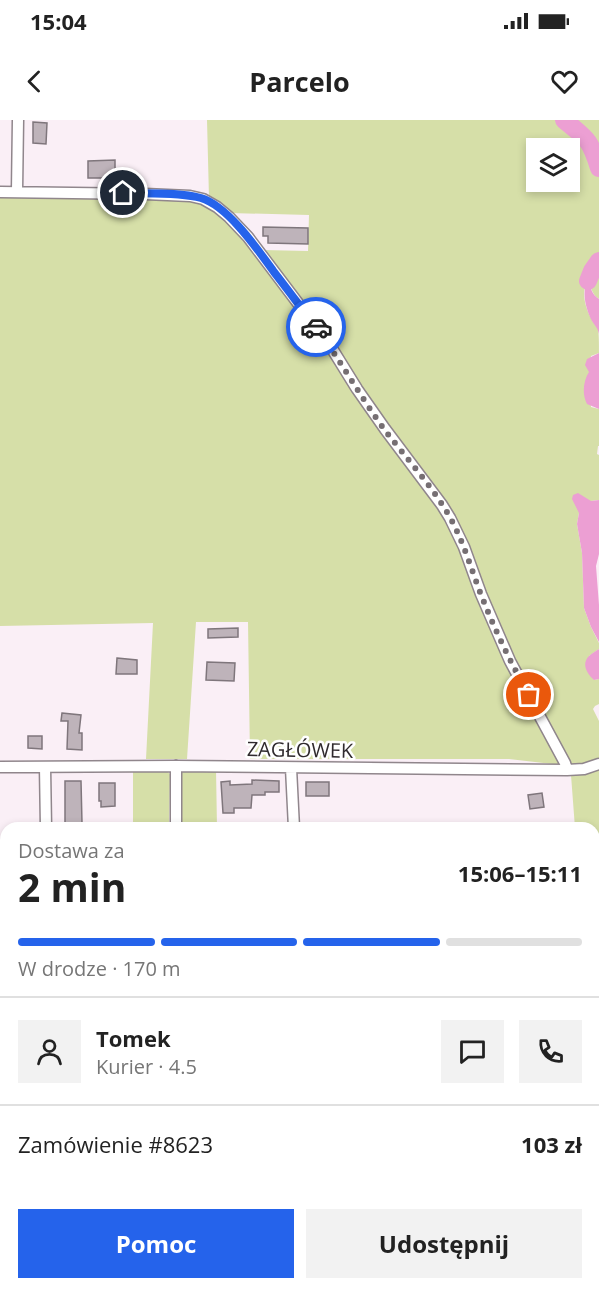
<!DOCTYPE html>
<html lang="pl">
<meta charset="utf-8">
<style>
:root{--surface:#fff;--page:#f2f2f2;--text:#222;--muted:#767676;--line:#e0e0e0;--accent:#2563eb}
body{margin:0;font-family:"Open Sans",sans-serif;background:var(--page);color:var(--text);height:100vh;display:flex;flex-direction:column;font-size:22px;white-space:nowrap}
*{box-sizing:border-box;margin:0}
p{font-size:20px;color:var(--muted)}
.icon{flex:none;width:33px;height:33px;fill:none;stroke:currentColor;stroke-width:2;stroke-linecap:round;stroke-linejoin:round}
.map{position:relative;flex:1;overflow:hidden}
.drawer{position:absolute;left:0px;top:702px;width:600px;height:468px;display:flex;flex-direction:column;background:var(--surface);border-radius:18px 18px 0 0;box-shadow:0 3px 9px #0003}
.drawer>*{flex:none}
.buttons{position:absolute;left:526px;top:18px;display:grid;gap:12px}
.buttons a{display:grid;place-items:center;width:54px;height:54px;border-radius:0px;background:var(--surface);box-shadow:0 3px 9px #0003;font-size:30px}
.pin{position:absolute;display:grid;place-items:center;width:51px;height:51px;color:#fff;margin:-26px;border:3px solid #fff;border-radius:50%;box-shadow:0 2px 6px #0007}
.courier{position:absolute;display:grid;place-items:center;width:60px;height:60px;margin:-30px;border:4px solid #2563eb;border-radius:50%;background:#fff;color:#222;box-shadow:0 2px 8px #0007}
.overview em{font-style:normal;font-weight:700}
.overview div{display:flex;flex-direction:column-reverse}
.overview{display:flex;align-items:center;justify-content:space-between;height:102px;padding:0 18px}
h1{font-size:39px;font-weight:700;line-height:45px}
.bar{display:grid;grid-template-columns:repeat(4,1fr);gap:9px 6px;align-content:center;height:72px;padding:0 18px}
.bar i{height:8px;border-radius:4px;background:var(--line)}
.bar .selected{background:var(--accent)}
.bar p{grid-column:span 4}
.line{display:flex;align-items:center;gap:15px;padding:0 18px;border-top:2px solid var(--line)}
.line div{flex:1}
.round{display:grid;place-items:center;flex:none;width:63px;height:63px;border-radius:0px;background:var(--page)}
.action{display:flex;gap:12px;margin-top:auto;padding:12px 18px}
.action a{flex:1;height:69px;border-radius:0px;background:var(--accent);color:#fff;font-size:24px;font-weight:700;line-height:69px;text-align:center}
.action a+a{background:var(--page);color:var(--text)}
.status{display:flex;justify-content:space-between;align-items:center;height:42px;padding:0 30px;background:var(--surface);direction:ltr}
.status svg{height:16px;fill:currentColor}
header{display:flex;justify-content:space-between;align-items:center;height:78px;padding:0 18px;background:var(--surface);font-size:27px;font-weight:700}
.map>svg:first-child{display:block}
.green{fill:#d6dfa8;fill-rule:evenodd}
.water{fill:#ec9fd3}
.lines{fill:none;stroke-linecap:round;stroke-linejoin:round}
.river{stroke:#ec9fd3;stroke-width:18}
.building{fill:#beb3ba;stroke:#7f767c;stroke-width:1.5}
.minor-casing{stroke:#90868c;stroke-width:13}
.minor{stroke:#fff;stroke-width:10}
.done{stroke:#766f73;stroke-width:6;stroke-dasharray:0 10.8}
.route{stroke:#2563eb;stroke-width:8}
.labels{text-anchor:middle;stroke-width:5;stroke-linejoin:round;paint-order:stroke}
.street-label{font-size:20px;fill:#2f2a2d;stroke:#fff}
</style>
<div class="status"><b>15:04</b><svg viewBox="0 0 49 12"><path d="M0 12V9h3v3zM5 12V6h3v6zM10 12V3h3v9zM15 12V0h3v12zM26 1h20v11H26zM47 4h2v5h-2z"/></svg></div>
<header><svg class="icon" aria-label="back" viewBox="0 0 24 24"><path d="M15 5l-7 7 7 7"/></svg>Parcelo<svg class="icon" aria-label="heart" viewBox="0 0 24 24"><path d="M12 20l-8-8c-3-5 5-10 8-4 3-6 11-1 8 4z"/></svg></header>
<div class="map">
<svg width="599" height="1170" viewBox="0 0 599 1170">
<rect width="100%" height="100%" fill="#faeff6"/>
<path class="green" d="M207 0H599V179C592 175 592 168 588 162 580 171 586 190 592 200 593 203 596 205 598 208 599 215 599 226 599 233L591 236 589 252 591 287 599 289V326H598L597 334 599 335V380L591 381 579 393 577 404 582 433 584 488 591 507 599 523V529L589 536 594 560 599 559V584L595 586 593 589 599 601V640L591 644 561 645 509 639H250L248 502H196L187 639H146L153 503 0 506V76L180 78 206 86 220 96 245 120 321 221H333L289 163 262 130 308 131 309 95 230 93 209 78ZM537 28H570V62H537Z
M599 648V1170H550V1164H594V708H575L571 655H583Z
M164 649 170 654 169 708H133V650Z
M216 649 217 708H179V654L183 650Z
M0 955H6V1114H0Z
M16 1164H176V1170H16Z
M186 1164H310V1170H186Z"/>
<path class="water" d="M588 161C591 168 592 175 599 179V214C598 208 595 206 592 201 586 190 581 171 588 161Z
M599 233V289L587 284C582 275 583 261 589 252L585 245 587 239Z
M578 373 591 381 599 380V434L596 446 599 485V559L594 560C587 554 581 544 589 536 592 533 596 531 599 529V522L591 507 584 488 582 433 577 404 579 393 572 379 573 375Z"/>
<g class="lines">
<path class="river" d="M564 0C587 19 590 19 599 48
M588 161 592 151 599 141"/>
</g>
<path class="building" d="M33 2 47 3 46 24 33 23Z
M115 40V58H88V41Z
M263 107 308 108V124L268 123V116H263Z
M238 508V517L208 518V509Z
M117 538 137 540V554H116Z
M207 542 235 543 234 561 206 560Z
M62 593 81 595 79 613H82V630L67 629 68 601H61Z
M28 616H42V629L28 628Z
M252 660 279 661V672H265V675H252L251 688H234V693H223L221 662 230 661V665L252 664Z
M65 661H81L82 703 65 704Z
M306 662H329V676H306Z
M99 663H115V686L101 687V681H99Z
M542 673 544 687 530 689 528 675Z"/>
<g class="lines">
<g class="minor-casing">
<path id="minor" d="M17 71 18 0
M0 72 145 74 190 76 203 79 217 87 229 97 248 117 331 227 357 269 385 309 442 385 450 398 464 427 481 474 510 541 565 643 567 650
M176 646V708
M0 647 176 646 567 650 584 649 599 644
M45 647 46 708
M291 648 294 708
M181 1164V1170
M317 1164 318 1170"/>
</g>
<use href="#minor" class="minor"/>
</g>
<g class="lines">
<path class="done" d="M316 207C340 240 360 276 384 309 406 338 435 369 452 401 464 424 471 448 480 472 494 508 510 542 529 575"/>
<path class="route" d="M123 73C148 74 178 72 201 78 228 86 258 130 274 152 288 170 302 189 316 207"/>
</g>
<g class="labels">
<g class="street-label">
<text transform="translate(300 630) rotate(1)" y="7">ZAGŁÓWEK</text>
</g>
</g>
</svg>
<div class="buttons">
<a><svg class="icon" aria-label="layers" viewBox="0 0 24 24"><path d="M12 4l9 5-9 5-9-5zM3 14l9 5 9-5"/></svg></a>
</div>
<div class="pin" style="left:529px;top:575px;background:#ea580c"><svg class="icon" aria-label="bag" viewBox="0 0 24 24"><path d="M5 8h14l-1 12H6zM9 8a3 3 0 0 1 6 0"/></svg></div>
<div class="pin" style="left:123px;top:73px;background:#1f2937"><svg class="icon" aria-label="home" viewBox="0 0 24 24"><path d="M3 11l9-7 9 7M6 9v11h12V9"/></svg></div>
<div class="courier" style="left:316px;top:207px"><svg class="icon" aria-label="car" viewBox="0 0 24 24"><path d="M5 17H2v-5l4-1 3-4h7l3 4 3 1v5h-3M9 17h6M6 11h13"/><circle cx="7" cy="17" r="2"/><circle cx="17" cy="17" r="2"/></svg></div>
<section class="drawer">
<div class="overview"><div><h1>2 min</h1><p>Dostawa za</p></div><em>15:06–15:11</em></div>
<div class="bar"><i class="selected"></i><i class="selected"></i><i class="selected"></i><i></i><p>W drodze · 170 m</p></div>
<div class="line" style="height:108px"><a class="round"><svg class="icon" aria-label="person" viewBox="0 0 24 24"><circle cx="12" cy="8" r="4"/><path d="M4 21q1-7 8-7t8 7"/></svg></a><div><b>Tomek</b><p>Kurier · 4.5</p></div><a class="round"><svg class="icon" aria-label="chat" viewBox="0 0 24 24"><path d="M4 5h16v11H9l-5 4z"/></svg></a><a class="round"><svg class="icon" aria-label="phone" viewBox="0 0 24 24"><path d="M5 4h4l2 5-3 2q2 4 5 5l2-3 5 2v4C11 20 4 13 5 4z"/></svg></a></div>
<div class="line" style="height:78px"><div>Zamówienie #8623</div><b>103 zł</b></div>
<div class="action"><a>Pomoc</a><a>Udostępnij</a></div>
</section>
</div>
